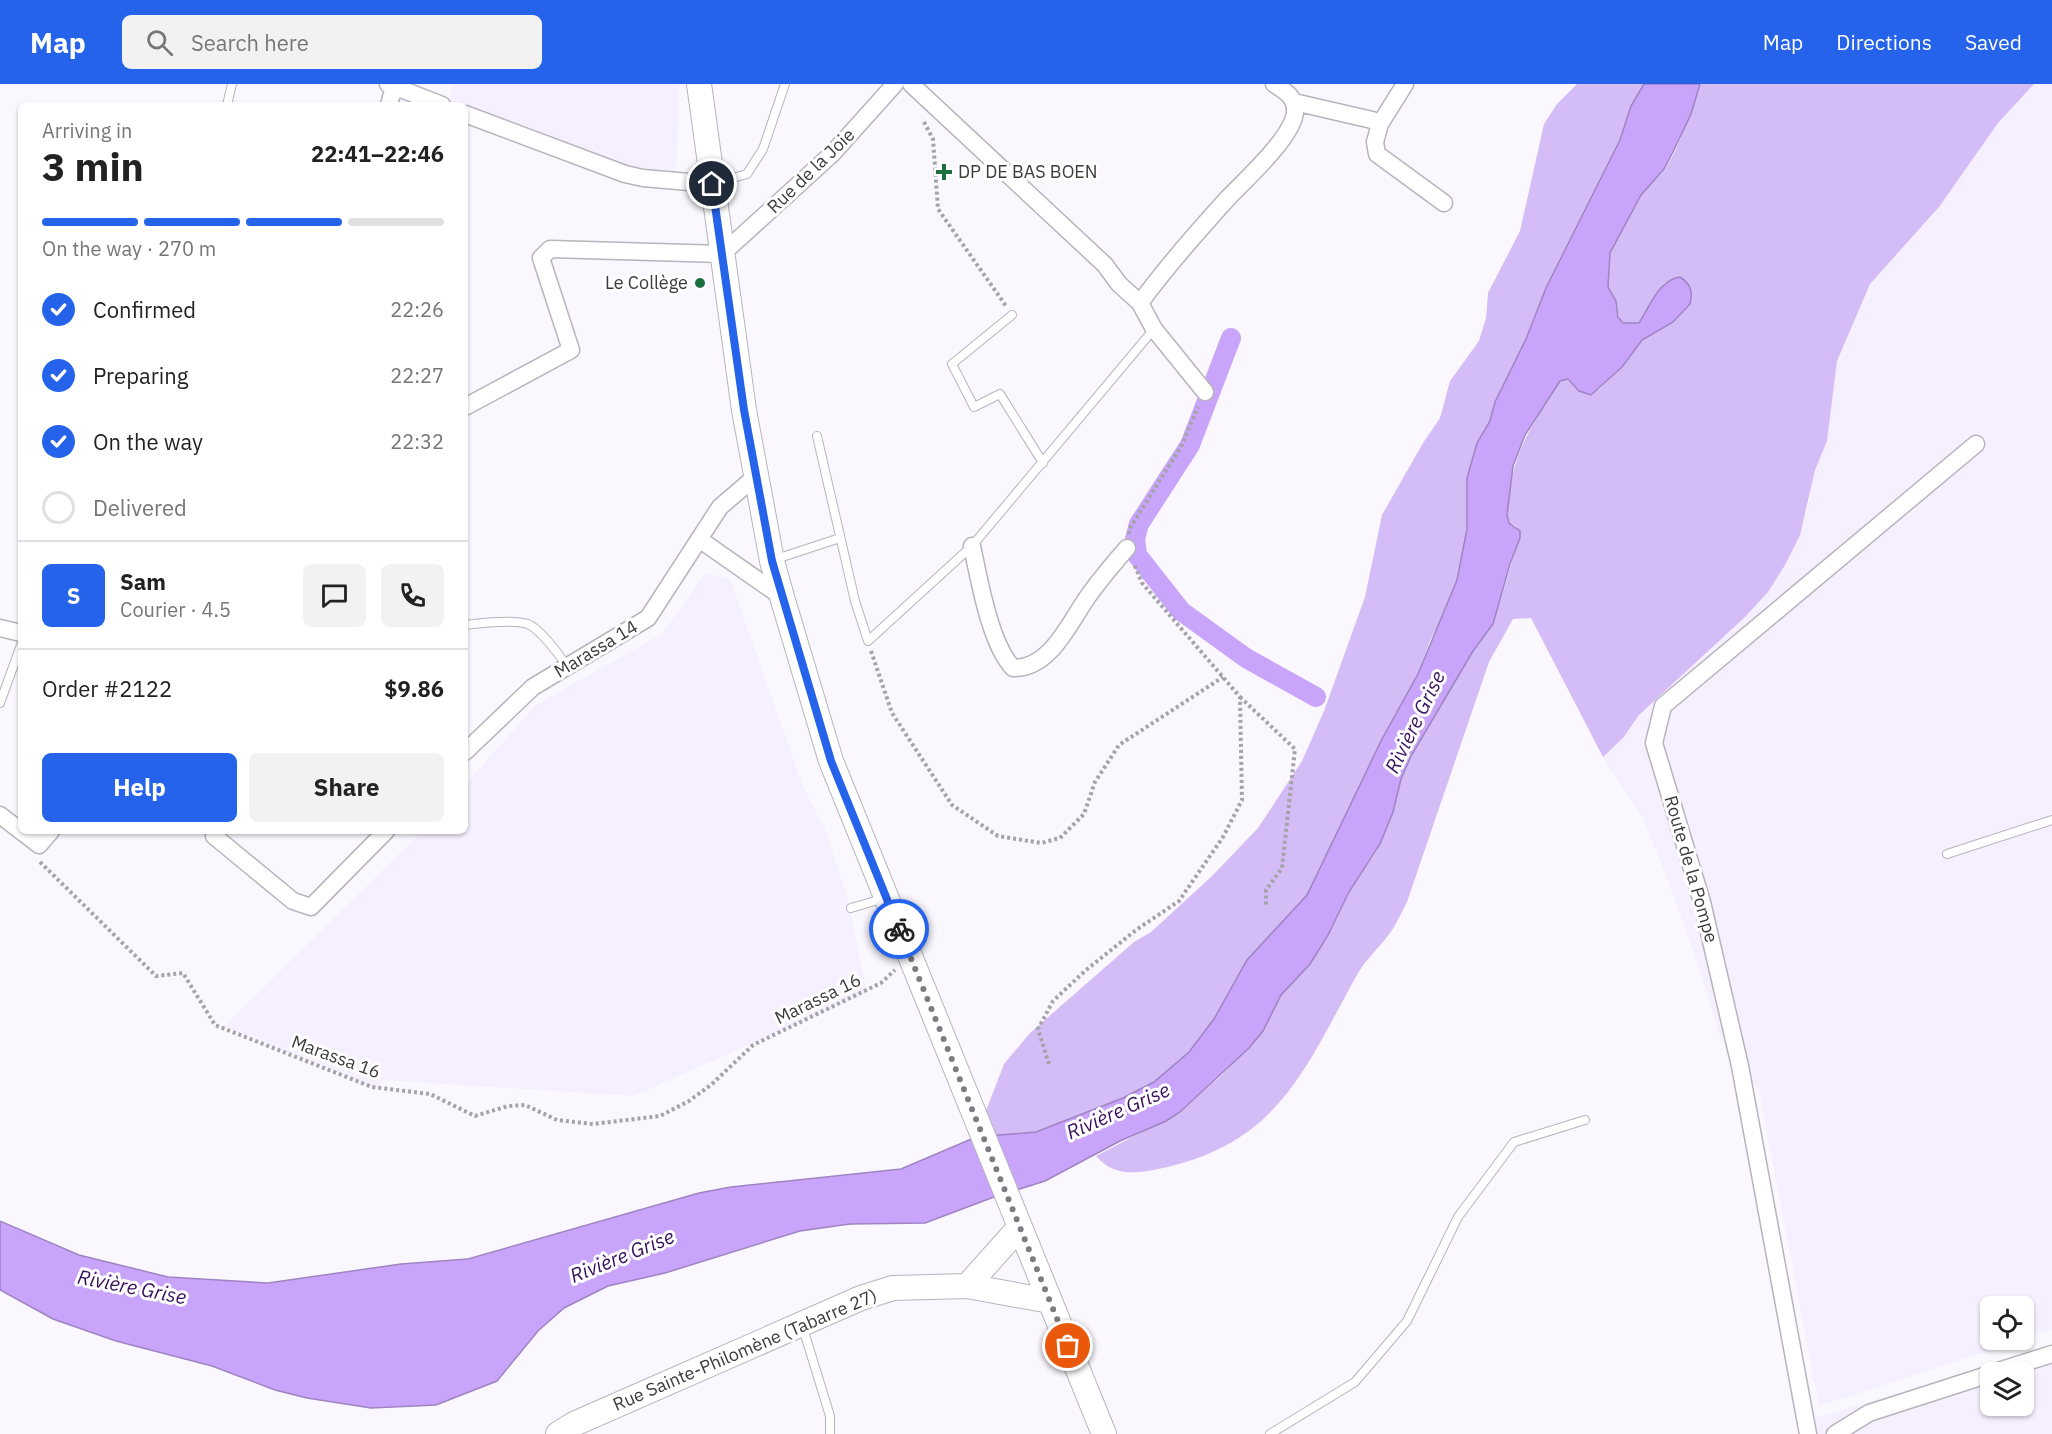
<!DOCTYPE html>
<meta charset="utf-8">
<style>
:root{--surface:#fff;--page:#f2f2f2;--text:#222;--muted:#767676;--line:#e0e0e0;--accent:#2563eb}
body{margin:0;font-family:"IBM Plex Sans",sans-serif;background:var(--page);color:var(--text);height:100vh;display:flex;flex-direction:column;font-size:22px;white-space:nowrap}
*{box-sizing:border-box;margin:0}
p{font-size:20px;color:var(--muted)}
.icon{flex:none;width:33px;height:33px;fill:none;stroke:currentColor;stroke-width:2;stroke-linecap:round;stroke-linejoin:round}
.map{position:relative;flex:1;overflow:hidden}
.sheet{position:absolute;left:18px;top:18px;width:450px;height:732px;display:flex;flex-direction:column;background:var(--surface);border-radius:9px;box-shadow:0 2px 4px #0004}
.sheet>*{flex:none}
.buttons{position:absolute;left:1980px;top:1212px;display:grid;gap:12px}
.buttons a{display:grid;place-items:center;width:54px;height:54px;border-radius:9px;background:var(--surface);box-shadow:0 2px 4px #0004;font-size:30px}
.pin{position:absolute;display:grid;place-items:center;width:51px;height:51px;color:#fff;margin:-26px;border:3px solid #fff;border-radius:50%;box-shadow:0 2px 6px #0007}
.courier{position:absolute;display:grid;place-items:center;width:60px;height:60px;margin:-30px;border:4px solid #2563eb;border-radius:50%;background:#fff;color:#222;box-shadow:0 2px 8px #0007}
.head em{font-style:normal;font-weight:700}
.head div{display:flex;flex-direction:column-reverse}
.head{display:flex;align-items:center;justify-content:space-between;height:102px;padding:0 24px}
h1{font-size:39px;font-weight:700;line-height:45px}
.bar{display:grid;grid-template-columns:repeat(4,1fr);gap:9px 6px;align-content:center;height:72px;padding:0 24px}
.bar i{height:8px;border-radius:4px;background:var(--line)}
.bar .selected{background:var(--accent)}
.bar p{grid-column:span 4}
.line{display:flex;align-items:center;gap:15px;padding:0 24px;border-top:2px solid var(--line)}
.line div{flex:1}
.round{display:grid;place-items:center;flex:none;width:63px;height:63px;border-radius:9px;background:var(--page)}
ol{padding:0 24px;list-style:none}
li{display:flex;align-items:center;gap:18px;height:66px}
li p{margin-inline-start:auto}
li .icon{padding:6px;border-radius:50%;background:var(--accent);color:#fff;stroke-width:4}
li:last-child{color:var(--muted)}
li i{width:33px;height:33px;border:3px solid var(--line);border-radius:50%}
.cta{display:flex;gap:12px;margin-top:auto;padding:12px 24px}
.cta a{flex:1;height:69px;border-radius:9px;background:var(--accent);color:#fff;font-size:24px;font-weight:700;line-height:69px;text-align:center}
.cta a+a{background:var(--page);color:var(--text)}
header{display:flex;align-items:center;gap:36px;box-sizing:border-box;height:84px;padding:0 30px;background:var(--accent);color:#fff}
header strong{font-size:28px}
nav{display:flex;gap:33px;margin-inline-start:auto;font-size:21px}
.search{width:420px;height:54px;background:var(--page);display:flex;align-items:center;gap:15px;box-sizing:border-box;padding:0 21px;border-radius:9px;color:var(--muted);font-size:22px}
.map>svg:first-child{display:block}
.built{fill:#f5efff;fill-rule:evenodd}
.green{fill:#d4bcf7}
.water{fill:#c9a4fb;stroke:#9e84c2;stroke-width:1.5}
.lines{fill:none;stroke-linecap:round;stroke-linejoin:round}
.canal{stroke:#c9a4fb;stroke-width:20}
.lane-casing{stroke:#b7b4bc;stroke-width:10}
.street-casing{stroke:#b7b4bc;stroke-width:19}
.secondary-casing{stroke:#b7b4bc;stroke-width:26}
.path{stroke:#a4a3a7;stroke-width:4;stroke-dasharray:3 3;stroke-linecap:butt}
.lane{stroke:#fff;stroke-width:8}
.street{stroke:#fff;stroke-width:16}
.secondary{stroke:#fff;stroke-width:24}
.done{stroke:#7e7c81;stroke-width:6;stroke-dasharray:0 10.8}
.route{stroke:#2563eb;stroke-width:8}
.poi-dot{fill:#1e6f40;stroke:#fff;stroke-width:2}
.labels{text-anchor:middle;stroke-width:6;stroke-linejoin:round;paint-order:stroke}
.street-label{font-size:18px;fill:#3b3a3d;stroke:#fff}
.poi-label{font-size:18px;fill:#3b3a3d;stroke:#fff;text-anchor:start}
.water-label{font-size:20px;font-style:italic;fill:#380f5b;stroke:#fff}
</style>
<header>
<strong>Map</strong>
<div class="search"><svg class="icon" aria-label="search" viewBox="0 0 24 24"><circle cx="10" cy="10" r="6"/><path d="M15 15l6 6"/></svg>Search here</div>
<nav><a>Map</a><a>Directions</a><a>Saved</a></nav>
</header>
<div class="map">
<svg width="2052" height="1350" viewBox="0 0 2052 1350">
<rect width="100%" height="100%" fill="#faf8fe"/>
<path class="built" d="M452 0H679L676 90 627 85 465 25V21L450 19Z
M2034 0H2052V1246L2024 1255V1222H1990V1256H2022L1819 1322 1759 1006 1721 957 1702 893 1667 793 1642 733 1603 673 1623 654 1639 631 1745 533 1768 508 1805 434 1815 386 1827 357 1837 277 1870 200 1939 123 1998 39Z
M706 489 730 495 804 705 825 745 847 812 867 909 633 1012 383 996 379 1005 225 942 422 747H465V701L536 621 662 550Z
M2052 1263V1350H1811L1809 1336ZM1990 1288H2024V1322H1990Z"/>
<path class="green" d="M1577 0H1644L1631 22 1620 56 1546 204 1526 255 1495 318 1490 337 1477 359 1467 394V445L1457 496 1445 527 1430 557 1418 590 1382 655 1307 811 1247 876 1214 935 1189 968 1154 998 1123 1014 1036 1048 976 1053 1004 980 1030 949 1134 858 1151 848 1211 793 1258 744 1302 677 1324 627 1365 513 1382 431 1423 359 1440 334 1450 297 1479 257 1486 234 1488 209 1520 147 1544 40 1557 20Z
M1700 0H2034L1998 39 1939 123 1870 200 1837 277 1827 357 1815 386 1800 451 1785 481 1768 508 1745 533 1639 631 1623 654 1603 673 1531 534 1513 535 1489 578 1407 818C1402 827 1398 837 1392 846 1382 861 1367 874 1358 889 1304 986 1279 1060 1158 1085 1134 1090 1113 1092 1096 1072L1180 1028 1224 989 1263 947 1281 911 1310 880 1327 853 1349 808 1376 768 1393 728 1401 695 1411 672 1473 567C1501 536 1505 492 1520 454L1516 442 1509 439C1506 429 1508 421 1509 411 1514 365 1536 335 1560 297L1567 294 1579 307 1598 306 1622 283 1642 256 1673 238 1665 198 1639 239H1623C1617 232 1619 227 1616 218 1614 213 1609 208 1607 202 1601 177 1627 129 1643 109 1649 100 1658 94 1665 85 1682 60 1688 28 1700 0Z"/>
<path class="water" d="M1644 0H1700L1691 30 1672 70 1664 85 1641 111 1610 169 1608 203 1616 217 1618 233 1623 239H1639C1650 222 1659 196 1680 193 1691 200 1693 208 1690 220L1673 238 1642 256 1622 283 1591 311 1579 307 1568 295 1560 297 1525 351 1513 382 1507 431 1509 439 1520 447V454L1510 480 1493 540 1473 567 1411 672 1401 695 1393 728 1380 760 1349 808 1327 853 1310 880 1281 911 1263 947 1249 964 1180 1028 1166 1037 1120 1057 1045 1097 994 1113 925 1139 850 1140 800 1147 665 1189 608 1202 564 1224 538 1247 497 1297 436 1321 371 1324 307 1314 275 1306 212 1282 116 1257 53 1235 0 1206V1137L79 1171 168 1193 268 1199 401 1180 468 1175 699 1109 731 1103 901 1085 976 1053 1036 1048 1123 1014 1154 998 1189 968 1214 935 1247 876 1307 811 1382 655 1418 590 1457 496 1467 445V394L1477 359 1490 337 1495 318 1526 255 1546 204 1620 56 1631 22Z"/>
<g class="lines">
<path class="canal" d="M1231 254 1190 361 1139 440 1135 455 1137 471 1181 527 1246 574 1316 613"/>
<g class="lane-casing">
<path id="lane" d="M227 21 232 0
M715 99 747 90 763 65 785 0
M1012 231 952 280 974 323 1000 310 1043 379
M817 352 855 517 868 557 972 462 1154 245
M773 476 840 454
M465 541C481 539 512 535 528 540 540 545 560 572 567 582
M0 619 21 561
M1947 770 2052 736
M851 824 885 814
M802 1241 830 1332V1350
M1270 1350 1355 1298 1407 1237 1458 1133 1514 1058 1585 1036"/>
</g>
<g class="street-casing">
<path id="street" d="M388 0 442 21
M911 0 1105 181 1119 200 1140 219C1166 183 1198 147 1228 114 1246 95 1293 53 1295 28 1296 13 1285 7 1274 0
M1294 18 1372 36 1380 40 1375 58 1377 70 1444 119
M389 21 394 2
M465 30 625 90 643 94 712 100
M1380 40 1405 0
M1140 219 1154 245 1205 308
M465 323 571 266 541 174 550 165 722 170 833 69 895 0
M699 455 782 513
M972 462C979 495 990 560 1013 584 1051 585 1070 537 1089 511 1101 494 1114 479 1127 464
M0 544 21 549
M465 668 533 603 648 534 720 423 755 393
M0 731 39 761 51 747
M214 752 293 817 311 823 386 747
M1995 1288 2052 1270
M1808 1350 1740 982 1702 818 1654 659 1663 622 1976 360
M1835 1350 1869 1329 1990 1290"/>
</g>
<g class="secondary-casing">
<path id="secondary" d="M699 0 744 326 772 477 782 513 831 677 1104 1350
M967 1202 1019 1144
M558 1350 574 1340 861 1214 893 1204 967 1202 1050 1217"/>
</g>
<path class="path" d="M924 38 933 55 938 125 1006 222
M1129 450 1130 444 1182 361 1198 323
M871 567 892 629 952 721 998 752 1041 759 1060 754 1084 730 1095 698 1119 661 1223 593
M1240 613 1295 665 1282 784 1266 806V822
M40 778 156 892 183 889 215 941 372 1003 430 1010 475 1032 508 1022 525 1021 557 1036 593 1040 660 1032 689 1017 712 1000 753 961 881 899 895 886
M1049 980 1038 945 1053 917 1086 886 1136 846 1179 817 1223 753 1242 716 1240 613 1142 499 1134 480"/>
<use href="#lane" class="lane"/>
<use href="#street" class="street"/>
<use href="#secondary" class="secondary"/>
</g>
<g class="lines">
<path class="done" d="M899 845 1068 1262"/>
<path class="route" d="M712 100 744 326 772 477 831 677 899 845"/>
</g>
<g class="poi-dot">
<path d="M941 79h6v6h6v6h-6v6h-6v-6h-6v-6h6z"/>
<circle cx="700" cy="199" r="6"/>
</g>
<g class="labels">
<g class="street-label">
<text transform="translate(811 87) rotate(-44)" y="6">Rue de la Joie</text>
<text transform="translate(596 565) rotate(-31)" y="6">Marassa 14</text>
<text transform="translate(1691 785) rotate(74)" y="6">Route de la Pompe</text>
<text transform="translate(818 915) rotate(-26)" y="6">Marassa 16</text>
<text transform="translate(336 973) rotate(20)" y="6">Marassa 16</text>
<text transform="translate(745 1266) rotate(-23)" y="6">Rue Sainte-Philomène (Tabarre 27)</text>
</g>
<g class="poi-label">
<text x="958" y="94">DP DE BAS BOEN</text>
<text x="688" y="205" text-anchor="end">Le Collège</text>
</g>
<g class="water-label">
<text transform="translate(1415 638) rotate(-64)" y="7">Rivière Grise</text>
<text transform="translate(1118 1027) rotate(-24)" y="7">Rivière Grise</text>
<text transform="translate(622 1172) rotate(-22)" y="7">Rivière Grise</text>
<text transform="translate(132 1203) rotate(11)" y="7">Rivière Grise</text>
</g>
</g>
</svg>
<div class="buttons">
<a><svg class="icon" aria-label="locate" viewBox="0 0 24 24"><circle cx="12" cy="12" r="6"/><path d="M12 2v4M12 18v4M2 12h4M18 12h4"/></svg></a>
<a><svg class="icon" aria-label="layers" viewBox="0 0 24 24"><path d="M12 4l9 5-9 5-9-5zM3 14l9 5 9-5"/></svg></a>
</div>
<div class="pin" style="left:1068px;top:1262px;background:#ea580c"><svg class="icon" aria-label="bag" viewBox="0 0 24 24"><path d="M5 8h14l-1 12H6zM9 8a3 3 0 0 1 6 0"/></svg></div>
<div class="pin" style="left:712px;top:100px;background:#1f2937"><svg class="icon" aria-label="home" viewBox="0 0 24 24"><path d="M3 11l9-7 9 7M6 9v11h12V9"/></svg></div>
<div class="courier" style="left:899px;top:845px"><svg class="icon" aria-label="bike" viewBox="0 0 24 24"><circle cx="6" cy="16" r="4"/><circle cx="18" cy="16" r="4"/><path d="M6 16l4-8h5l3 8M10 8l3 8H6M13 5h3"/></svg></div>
<section class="sheet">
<div class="head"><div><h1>3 min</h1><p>Arriving in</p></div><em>22:41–22:46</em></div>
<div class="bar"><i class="selected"></i><i class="selected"></i><i class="selected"></i><i></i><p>On the way · 270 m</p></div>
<ol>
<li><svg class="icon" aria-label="check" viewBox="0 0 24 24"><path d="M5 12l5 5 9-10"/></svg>Confirmed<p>22:26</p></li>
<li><svg class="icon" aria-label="check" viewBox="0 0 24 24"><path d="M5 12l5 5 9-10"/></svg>Preparing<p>22:27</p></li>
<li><svg class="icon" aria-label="check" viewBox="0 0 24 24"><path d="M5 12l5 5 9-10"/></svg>On the way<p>22:32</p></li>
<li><i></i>Delivered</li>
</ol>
<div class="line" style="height:108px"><b class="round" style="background:var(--accent);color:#fff">S</b><div><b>Sam</b><p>Courier · 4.5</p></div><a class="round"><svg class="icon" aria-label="chat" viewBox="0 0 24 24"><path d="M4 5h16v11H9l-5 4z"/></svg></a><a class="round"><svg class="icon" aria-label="phone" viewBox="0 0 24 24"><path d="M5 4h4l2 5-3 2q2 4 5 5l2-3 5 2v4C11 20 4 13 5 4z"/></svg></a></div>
<div class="line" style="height:78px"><div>Order #2122</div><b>$9.86</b></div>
<div class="cta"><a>Help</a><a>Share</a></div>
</section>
</div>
